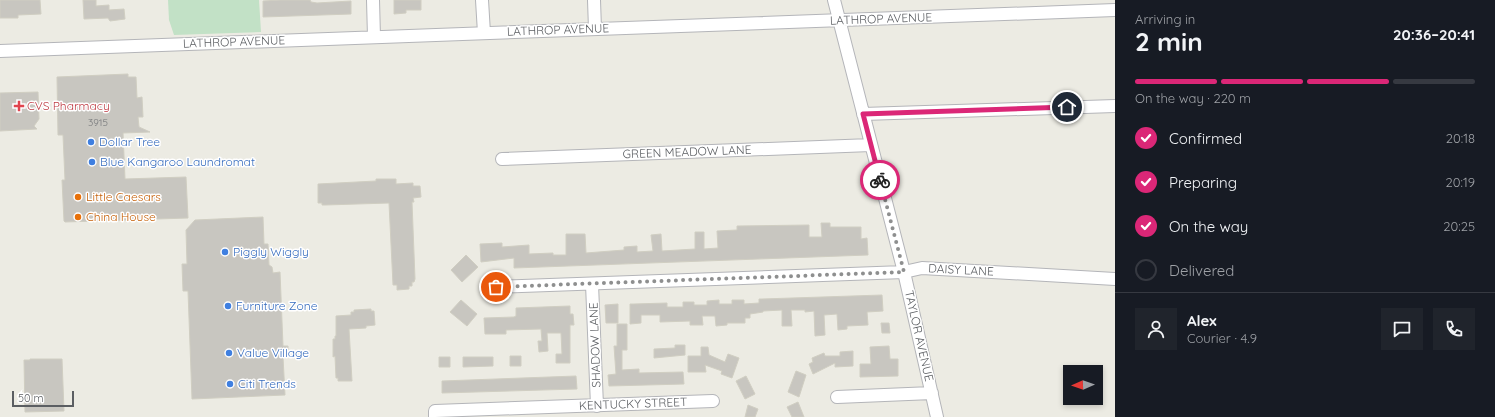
<!DOCTYPE html>
<meta charset="utf-8">
<style>
:root{--surface:#171b24;--page:#20242c;--text:#f1f3f6;--muted:#9ea1a6;--line:#363941;--accent:#db2777}
body{margin:0;font-family:Quicksand,sans-serif;background:var(--page);color:var(--text);height:100vh;display:flex;flex-direction:column;font-size:15px;white-space:nowrap}
*{box-sizing:border-box;margin:0}
p{font-size:13px;color:var(--muted)}
.icon{flex:none;width:22px;height:22px;fill:none;stroke:currentColor;stroke-width:2;stroke-linecap:round;stroke-linejoin:round}
.map{position:relative;flex:1;overflow:hidden}
.details{display:flex;flex-direction:column;background:var(--surface);width:380px}
.details>*{flex:none}
.needle{width:26px;rotate:268deg}
.fabs{position:absolute;left:1063px;top:365px;display:grid;gap:8px}
.fabs a{display:grid;place-items:center;width:40px;height:40px;border-radius:0px;background:var(--surface);box-shadow:0 2px 6px #0003;font-size:20px}
.scale{position:absolute;left:12px;bottom:10px;width:62px;box-sizing:border-box;padding-left:4px;border:2px solid #5b5e62;border-top:0;font-size:11px;line-height:14px;white-space:nowrap;color:#5b5e62;-webkit-text-stroke:3px #fff;paint-order:stroke}
.pin{position:absolute;display:grid;place-items:center;width:34px;height:34px;color:#fff;margin:-17px;border:2px solid #fff;border-radius:50%;box-shadow:0 1px 4px #0007}
.courier{position:absolute;display:grid;place-items:center;width:40px;height:40px;margin:-20px;border:3px solid #db2777;border-radius:50%;background:#fff;color:#222;box-shadow:0 1px 5px #0007}
.head em{font-style:normal;font-weight:700}
.head div{display:flex;flex-direction:column-reverse}
.head{display:flex;align-items:center;justify-content:space-between;height:68px;padding:0 20px}
h1{font-size:26px;font-weight:700;line-height:30px}
.bar{display:grid;grid-template-columns:repeat(4,1fr);gap:6px 4px;align-content:center;height:48px;padding:0 20px}
.bar i{height:5px;border-radius:3px;background:var(--line)}
.bar .selected{background:var(--accent)}
.bar p{grid-column:span 4}
.line{display:flex;align-items:center;gap:10px;padding:0 20px;border-top:1px solid var(--line)}
.line div{flex:1}
.round{display:grid;place-items:center;flex:none;width:42px;height:42px;border-radius:0px;background:var(--page)}
ol{padding:0 20px;list-style:none}
li{display:flex;align-items:center;gap:12px;height:44px}
li p{margin-inline-start:auto}
li .icon{padding:4px;border-radius:50%;background:var(--accent);color:#fff;stroke-width:4}
li:last-child{color:var(--muted)}
li i{width:22px;height:22px;border:2px solid var(--line);border-radius:50%}
main{display:flex;flex:1;min-height:0}
.map>svg:first-child{display:block}
.green{fill:#c2e1c6}
.building{fill:#c8c6c0;stroke:#d0cec2}
.lines{fill:none;stroke-linecap:round;stroke-linejoin:round}
.minor-casing{stroke:#b4b5b9;stroke-width:14}
.minor{stroke:#fff;stroke-width:12}
.done{stroke:#8e8f8f;stroke-width:4;stroke-dasharray:0 7.2}
.route{stroke:#db2777;stroke-width:5}
.health-dot{fill:#e0444e;stroke:#fff;stroke-width:1.5}
.shop-dot{fill:#3f7fe0;stroke:#fff;stroke-width:1.5}
.food-dot{fill:#e8710a;stroke:#fff;stroke-width:1.5}
.labels{text-anchor:middle;stroke-width:3;stroke-linejoin:round;paint-order:stroke}
.number-label{font-size:10px;fill:#76787a}
.street-label{font-size:12px;fill:#5b5e62;stroke:#fff}
.health-label{font-size:12px;fill:#be3a42;stroke:#fff;text-anchor:start}
.shop-label{font-size:12px;fill:#366cbe;stroke:#fff;text-anchor:start}
.food-label{font-size:12px;fill:#c56008;stroke:#fff;text-anchor:start}
</style>
<main>
<div class="map">
<svg width="1115" height="417" viewBox="0 0 1115 417">
<rect width="100%" height="100%" fill="#ecebe3"/>
<path class="green" d="M168 0H259L261 32 174 35 169 20Z"/>
<path class="building" d="M0 0H40L41 14 18 15V18H0Z
M83 0H96V6L109 5V10L124 9 125 19 110 21 108 18 84 19Z
M280 0H310L311 2 317 3 351 1V14L263 17V1Z
M394 0H421V10H406V13L394 14Z
M128 74V77H136L137 98 142 97 143 117H138L139 127 150 132 123 133 125 179 186 177 188 218 65 222 64 221 62 180H65L63 135H58L57 77Z
M38 92 39 119 34 126 37 129 0 131V93Z
M376 179H396V184L413 183V186H420L421 197 413 198 414 202H412L415 279 414 282H412V286H409V289L397 290V285H393L389 203 325 205H322V203H318V184L376 181Z
M263 217 264 244H268L269 265 272 267 273 273 280 272 283 346H288V357H283L285 395 192 399 188 291H183L182 264H187L186 230 195 220Z
M821 223H830V227H861V239L867 238 868 255 514 268V258L481 262 480 244 502 243V247L529 245V254L553 253V255H566V234H585L586 253 624 250V247L637 246V252L653 251 651 235 661 234 662 251 695 249V232H704V249L718 248 717 231 737 230V226L809 225V237H822Z
M466 255 478 267 462 282 451 270Z
M882 295 883 311 867 312 868 325 847 326V329L838 330 837 314 824 315 825 335 815 336 814 311 805 312V310H791L792 326H782V310L763 311V312L750 314V318H745V323H727V325L716 326 715 316H702L703 325H690V321L660 322V315H641V323L630 324V304H634L667 303V307H683V302H694V305H707V301L719 300V304H732V300H744V304L759 303V299H762Z
M461 300 477 314 467 326 450 312Z
M618 304V323H606L605 305Z
M570 306V314H573L574 325H570V363H556V354H562L561 333H547L548 351 539 352 538 341H542L541 329 506 330V334H485L484 318 514 317 516 316V308Z
M371 309V311H374L375 325 366 326V328L349 329 352 381H338V378H336L335 356 333 357V339H335V336H336V316L351 315V312H354V310Z
M881 323H889L890 333H882Z
M617 324H627V350H622V370L639 369V373L683 372 684 384 609 386 608 375 616 374 614 346H617Z
M675 345H685V355L654 358V349L675 348Z
M889 346 890 359H898V376L860 377V364H871L870 347Z
M701 347H708L709 355 725 362 728 354 739 358 732 378 721 374 722 371 705 365 706 372H688V356H701Z
M853 351V366L835 367V363L813 374 809 364 813 362 812 358 824 353 825 356H840V352Z
M510 356H521V366H510Z
M439 357H450V367H439Z
M463 357H493V366L463 367Z
M30 359H62L64 411 25 412 24 360H30Z
M796 371 806 375 799 397 788 392Z
M576 376 577 389 442 393V381Z
M746 376 755 394 745 399 736 381Z
M798 402 804 417H792L787 407Z
M748 405 758 409 755 417H745Z"/>
<g class="lines">
<g class="minor-casing">
<path id="minor" d="M373 0 374 37
M482 0 484 33
M594 0 595 29
M834 0 904 272 937 417
M0 51 1115 10
M863 114 1115 106
M502 159 871 145
M592 284 597 406
M496 287 904 272 922 268 1115 279
M837 397 932 393
M435 417V411L713 401"/>
</g>
<use href="#minor" class="minor"/>
</g>
<g class="lines">
<path class="done" d="M496 287 904 272 880 180"/>
<path class="route" d="M880 180 863 114 1067 107"/>
</g>
<path class="health-dot" d="M17 100h4v4h4v4h-4v4h-4v-4h-4v-4h4z"/>
<g class="shop-dot">
<circle cx="91" cy="142" r="4"/>
<circle cx="92" cy="162" r="4"/>
<circle cx="225" cy="252" r="4"/>
<circle cx="228" cy="306" r="4"/>
<circle cx="229" cy="353" r="4"/>
<circle cx="230" cy="384" r="4"/>
</g>
<g class="food-dot">
<circle cx="78" cy="197" r="4"/>
<circle cx="78" cy="217" r="4"/>
</g>
<g class="labels">
<g class="number-label">
<text x="98" y="126">3915</text>
</g>
<g class="street-label">
<text transform="translate(881 19) rotate(-2)" y="4">LATHROP AVENUE</text>
<text transform="translate(558 30) rotate(-2)" y="4">LATHROP AVENUE</text>
<text transform="translate(234 42) rotate(-2)" y="4">LATHROP AVENUE</text>
<text transform="translate(687 152) rotate(-2)" y="4">GREEN MEADOW LANE</text>
<text transform="translate(961 270) rotate(3)" y="4">DAISY LANE</text>
<text transform="translate(919 336) rotate(77)" y="4">TAYLOR AVENUE</text>
<text transform="translate(595 345) rotate(-92)" y="4">SHADOW LANE</text>
<text transform="translate(633 404) rotate(-2)" y="4">KENTUCKY STREET</text>
</g>
<g class="health-label">
<text x="27" y="110">CVS Pharmacy</text>
</g>
<g class="shop-label">
<text x="99" y="146">Dollar Tree</text>
<text x="100" y="166">Blue Kangaroo Laundromat</text>
<text x="233" y="256">Piggly Wiggly</text>
<text x="236" y="310">Furniture Zone</text>
<text x="237" y="357">Value Village</text>
<text x="238" y="388">Citi Trends</text>
</g>
<g class="food-label">
<text x="86" y="201">Little Caesars</text>
<text x="86" y="221">China House</text>
</g>
</g>
</svg>
<div class="fabs">
<a><svg class="needle" viewBox="-14 -14 28 28"><path d="M0-13l5 13h-10z" fill="#e53935"/><path d="M0 13l5-13h-10z" fill="#9ea1a6"/></svg></a>
</div>
<div class="scale">50 m</div>
<div class="pin" style="left:496px;top:287px;background:#ea580c"><svg class="icon" aria-label="bag" viewBox="0 0 24 24"><path d="M5 8h14l-1 12H6zM9 8a3 3 0 0 1 6 0"/></svg></div>
<div class="pin" style="left:1067px;top:107px;background:#1f2937"><svg class="icon" aria-label="home" viewBox="0 0 24 24"><path d="M3 11l9-7 9 7M6 9v11h12V9"/></svg></div>
<div class="courier" style="left:880px;top:180px"><svg class="icon" aria-label="bike" viewBox="0 0 24 24"><circle cx="6" cy="16" r="4"/><circle cx="18" cy="16" r="4"/><path d="M6 16l4-8h5l3 8M10 8l3 8H6M13 5h3"/></svg></div>
</div>
<section class="details">
<div class="head"><div><h1>2 min</h1><p>Arriving in</p></div><em>20:36–20:41</em></div>
<div class="bar"><i class="selected"></i><i class="selected"></i><i class="selected"></i><i></i><p>On the way · 220 m</p></div>
<ol>
<li><svg class="icon" aria-label="check" viewBox="0 0 24 24"><path d="M5 12l5 5 9-10"/></svg>Confirmed<p>20:18</p></li>
<li><svg class="icon" aria-label="check" viewBox="0 0 24 24"><path d="M5 12l5 5 9-10"/></svg>Preparing<p>20:19</p></li>
<li><svg class="icon" aria-label="check" viewBox="0 0 24 24"><path d="M5 12l5 5 9-10"/></svg>On the way<p>20:25</p></li>
<li><i></i>Delivered</li>
</ol>
<div class="line" style="height:72px"><a class="round"><svg class="icon" aria-label="person" viewBox="0 0 24 24"><circle cx="12" cy="8" r="4"/><path d="M4 21q1-7 8-7t8 7"/></svg></a><div><b>Alex</b><p>Courier · 4.9</p></div><a class="round"><svg class="icon" aria-label="chat" viewBox="0 0 24 24"><path d="M4 5h16v11H9l-5 4z"/></svg></a><a class="round"><svg class="icon" aria-label="phone" viewBox="0 0 24 24"><path d="M5 4h4l2 5-3 2q2 4 5 5l2-3 5 2v4C11 20 4 13 5 4z"/></svg></a></div>
</section>
</main>
